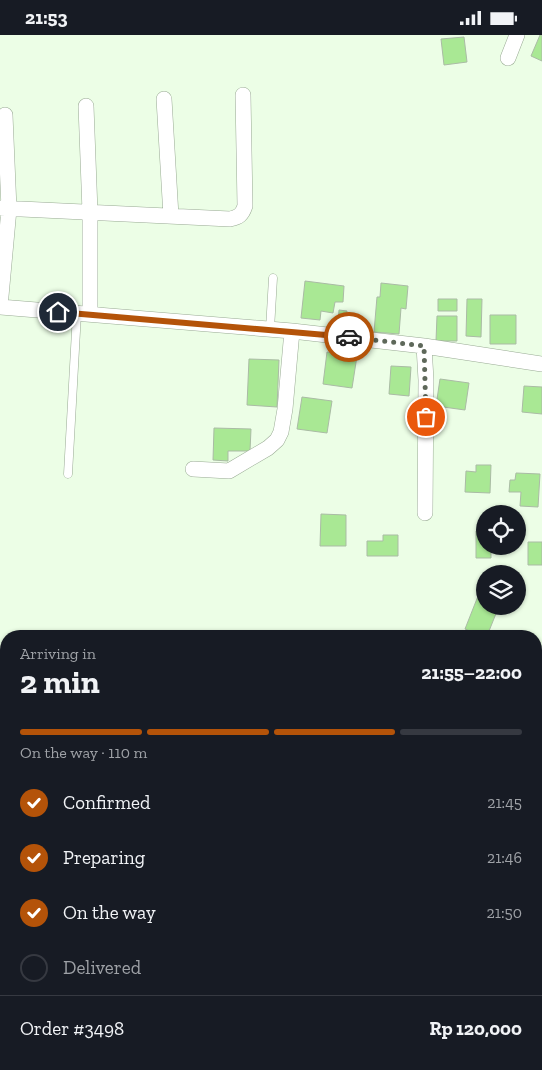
<!DOCTYPE html>
<meta charset="utf-8">
<style>
:root{--surface:#171b24;--page:#242831;--text:#f1f3f6;--muted:#9ea1a6;--line:#363941;--accent:#b45309}
body{margin:0;font-family:"Zilla Slab",serif;background:var(--page);color:var(--text);height:100vh;display:flex;flex-direction:column;font-size:19px;white-space:nowrap}
*{box-sizing:border-box;margin:0}
p{font-size:16px;color:var(--muted)}
.icon{flex:none;width:28px;height:28px;fill:none;stroke:currentColor;stroke-width:2;stroke-linecap:round;stroke-linejoin:round}
.map{position:relative;flex:1;overflow:hidden}
.details{position:absolute;left:0px;top:595px;width:542px;height:440px;display:flex;flex-direction:column;background:var(--surface);border-radius:20px 20px 0 0;box-shadow:0 1px 4px #0004}
.details>*{flex:none}
.tools{position:absolute;left:476px;top:470px;display:grid;gap:10px}
.tools a{display:grid;place-items:center;width:50px;height:50px;border-radius:50%;background:var(--surface);box-shadow:0 1px 4px #0004;font-size:25px}
.pin{position:absolute;display:grid;place-items:center;width:42px;height:42px;color:#fff;margin:-21px;border:2px solid #fff;border-radius:50%;box-shadow:0 1px 5px #0007}
.courier{position:absolute;display:grid;place-items:center;width:50px;height:50px;margin:-25px;border:4px solid #b45309;border-radius:50%;background:#fff;color:#222;box-shadow:0 1px 6px #0007}
.summary em{font-style:normal;font-weight:800}
.summary div{display:flex;flex-direction:column-reverse}
.summary{display:flex;align-items:center;justify-content:space-between;height:85px;padding:0 20px}
h1{font-size:32px;font-weight:800;line-height:38px}
.bar{display:grid;grid-template-columns:repeat(4,1fr);gap:8px 5px;align-content:center;height:60px;padding:0 20px}
.bar i{height:6px;border-radius:4px;background:var(--line)}
.bar .selected{background:var(--accent)}
.bar p{grid-column:span 4}
.line{display:flex;align-items:center;gap:12px;padding:0 20px;border-top:1px solid var(--line)}
.line div{flex:1}
ol{padding:0 20px;list-style:none}
li{display:flex;align-items:center;gap:15px;height:55px}
li p{margin-inline-start:auto}
li .icon{padding:5px;border-radius:50%;background:var(--accent);color:#fff;stroke-width:4}
li:last-child{color:var(--muted)}
li i{width:28px;height:28px;border:2px solid var(--line);border-radius:50%}
.status{display:flex;justify-content:space-between;align-items:center;height:35px;padding:0 25px;background:var(--surface);direction:ltr}
.status svg{height:14px;fill:currentColor}
.map>svg:first-child{display:block}
.building{fill:#a9e894;stroke:#aabba5}
.lines{fill:none;stroke-linecap:round;stroke-linejoin:round}
.lane-casing{stroke:#99aa94;stroke-width:9}
.street-casing{stroke:#99aa94;stroke-width:16}
.lane{stroke:#fff;stroke-width:8}
.street{stroke:#fff;stroke-width:15}
.done{stroke:#5e685a;stroke-width:5;stroke-dasharray:0 9}
.route{stroke:#b45309;stroke-width:6}
</style>
<div class="status"><b>21:53</b><svg viewBox="0 0 49 12"><path d="M0 12V9h3v3zM5 12V6h3v6zM10 12V3h3v9zM15 12V0h3v12zM26 1h20v11H26zM47 4h2v5h-2z"/></svg></div>
<div class="map">
<svg width="542" height="1035" viewBox="0 0 542 1035">
<rect width="100%" height="100%" fill="#ecfee6"/>
<path class="building" d="M540 0H542V26L531 21Z
M464 2 467 27 444 30 441 4Z
M305 246 344 251 343 267H335L333 278 321 276 320 285 301 283Z
M381 248 408 251 406 274 401 273 399 299 374 297 377 262H380Z
M438 264H457V276H438Z
M467 264H482L481 302 466 301Z
M339 275 347 276 346 289 338 288Z
M490 280H516V309H490Z
M437 281H457V306H436Z
M327 317 357 321 352 353 323 349Z
M249 324 279 325 277 372 247 370Z
M391 331 411 332 409 361 389 359Z
M440 344 469 348 465 375 436 371Z
M524 351 542 352V379L522 377Z
M302 362 332 366 327 398 297 394Z
M214 393 251 394 250 416H228V426L213 425Z
M476 430H491L490 458 465 457 466 436 476 437Z
M516 438 540 439 538 472 520 471 521 457H509L510 445H515Z
M321 479 346 480V511H320Z
M476 496H485V511H491V523H476Z
M383 500H398V521H367V506H383Z
M528 507H542V530H528Z
M482 551 485 553V571H499L487 601H482L465 594Z
M536 786 542 788V804L538 813 536 812Z
M542 832V860L536 856V839Z
M536 975 542 978V1026L536 1023Z
M188 1029H193L199 1031 197 1035H185Z
M376 1029H439L436 1035H389Z
M452 1029H490L487 1035H448Z"/>
<g class="lines">
<g class="lane-casing">
<path id="lane" d="M270 294 273 243
M68 439 77 278"/>
</g>
<g class="street-casing">
<path id="street" d="M508 23 517 0
M164 64 171 181
M86 71 90 177V279
M0 173 230 184C239 182 242 180 245 171L243 60
M0 272 292 296 424 311 542 329
M0 272 9 174 5 80
M424 311 426 345 425 478
M193 434 229 436 268 413 277 405 281 397 285 374 292 296
M536 655 542 659
M0 661 6 664
M536 878 542 881"/>
</g>
<use href="#lane" class="lane"/>
<use href="#street" class="street"/>
</g>
<g class="lines">
<path class="done" d="M349 302 424 311 426 382"/>
<path class="route" d="M58 277 349 302"/>
</g>
</svg>
<div class="tools">
<a><svg class="icon" aria-label="locate" viewBox="0 0 24 24"><circle cx="12" cy="12" r="6"/><path d="M12 2v4M12 18v4M2 12h4M18 12h4"/></svg></a>
<a><svg class="icon" aria-label="layers" viewBox="0 0 24 24"><path d="M12 4l9 5-9 5-9-5zM3 14l9 5 9-5"/></svg></a>
</div>
<div class="pin" style="left:426px;top:382px;background:#ea580c"><svg class="icon" aria-label="bag" viewBox="0 0 24 24"><path d="M5 8h14l-1 12H6zM9 8a3 3 0 0 1 6 0"/></svg></div>
<div class="pin" style="left:58px;top:277px;background:#1f2937"><svg class="icon" aria-label="home" viewBox="0 0 24 24"><path d="M3 11l9-7 9 7M6 9v11h12V9"/></svg></div>
<div class="courier" style="left:349px;top:302px"><svg class="icon" aria-label="car" viewBox="0 0 24 24"><path d="M5 17H2v-5l4-1 3-4h7l3 4 3 1v5h-3M9 17h6M6 11h13"/><circle cx="7" cy="17" r="2"/><circle cx="17" cy="17" r="2"/></svg></div>
<section class="details">
<div class="summary"><div><h1>2 min</h1><p>Arriving in</p></div><em>21:55–22:00</em></div>
<div class="bar"><i class="selected"></i><i class="selected"></i><i class="selected"></i><i></i><p>On the way · 110 m</p></div>
<ol>
<li><svg class="icon" aria-label="check" viewBox="0 0 24 24"><path d="M5 12l5 5 9-10"/></svg>Confirmed<p>21:45</p></li>
<li><svg class="icon" aria-label="check" viewBox="0 0 24 24"><path d="M5 12l5 5 9-10"/></svg>Preparing<p>21:46</p></li>
<li><svg class="icon" aria-label="check" viewBox="0 0 24 24"><path d="M5 12l5 5 9-10"/></svg>On the way<p>21:50</p></li>
<li><i></i>Delivered</li>
</ol>
<div class="line" style="height:65px"><div>Order #3498</div><b>Rp 120,000</b></div>
</section>
</div>
